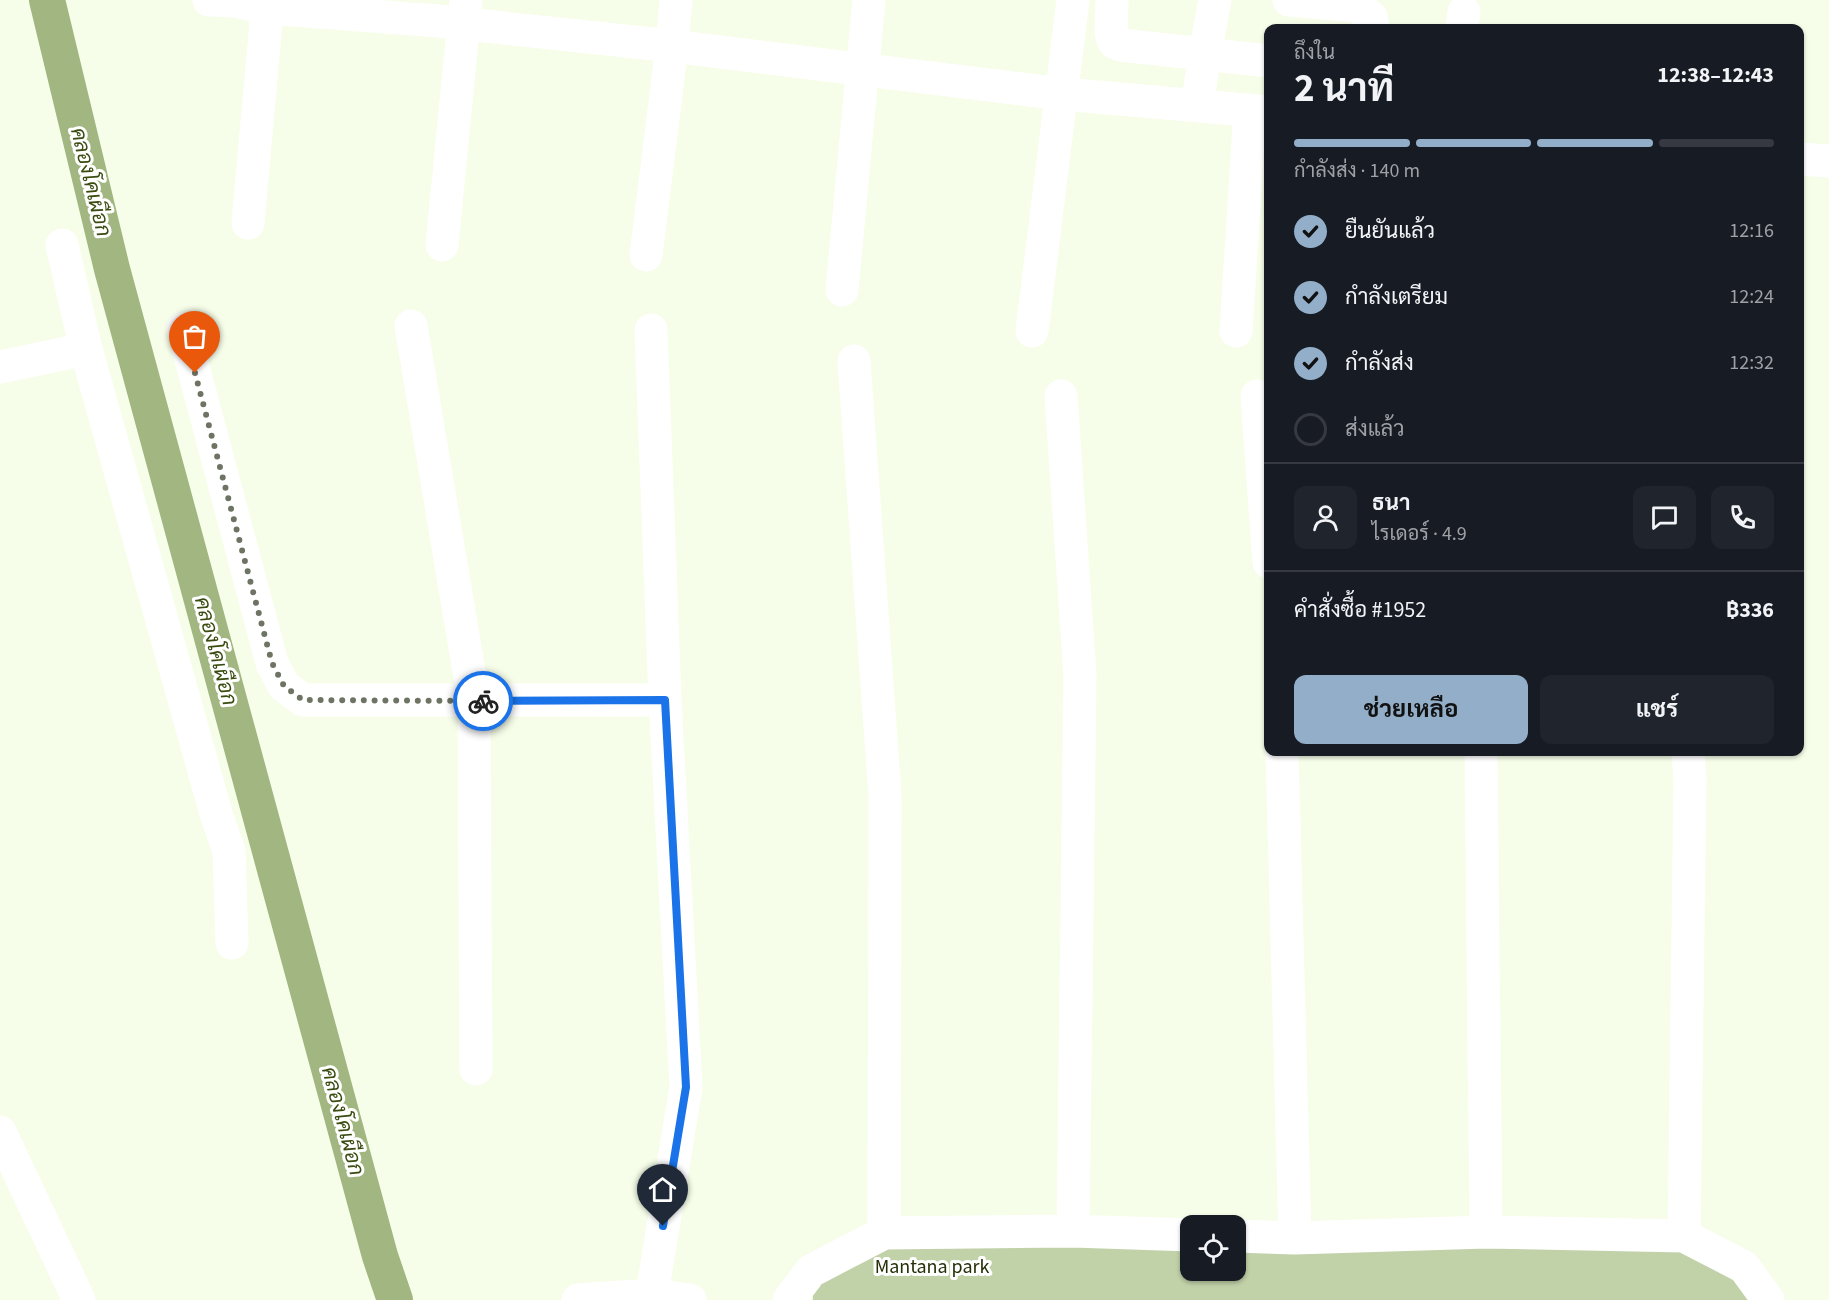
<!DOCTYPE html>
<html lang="th">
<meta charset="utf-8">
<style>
:root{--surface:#171b24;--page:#20242c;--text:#f1f3f6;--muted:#9ea1a6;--line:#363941;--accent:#92aec9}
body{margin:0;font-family:"Source Sans 3",Sarabun,sans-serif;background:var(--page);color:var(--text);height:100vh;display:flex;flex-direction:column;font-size:22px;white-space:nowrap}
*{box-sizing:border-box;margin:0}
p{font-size:20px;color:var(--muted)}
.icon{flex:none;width:33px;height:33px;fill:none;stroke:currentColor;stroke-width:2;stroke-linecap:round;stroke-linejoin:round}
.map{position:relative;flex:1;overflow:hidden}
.panel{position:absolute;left:1264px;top:24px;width:540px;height:732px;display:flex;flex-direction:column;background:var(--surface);border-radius:12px;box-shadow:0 2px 4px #0004}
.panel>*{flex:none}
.tools{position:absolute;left:1180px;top:1215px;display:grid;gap:12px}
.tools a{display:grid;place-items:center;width:66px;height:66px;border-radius:12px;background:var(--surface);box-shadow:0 2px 4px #0004;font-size:30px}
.pin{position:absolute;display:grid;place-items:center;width:51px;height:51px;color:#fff;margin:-62px -26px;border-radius:50% 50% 50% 0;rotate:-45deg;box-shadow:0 0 6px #0007}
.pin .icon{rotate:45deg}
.courier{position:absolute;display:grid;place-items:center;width:60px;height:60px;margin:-30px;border:4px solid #1a73e8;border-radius:50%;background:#fff;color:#222;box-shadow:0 2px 8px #0007}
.summary em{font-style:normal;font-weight:700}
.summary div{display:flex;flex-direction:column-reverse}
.summary{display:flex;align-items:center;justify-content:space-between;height:102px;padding:0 30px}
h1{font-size:39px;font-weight:700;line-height:45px}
.bar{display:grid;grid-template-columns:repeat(4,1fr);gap:9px 6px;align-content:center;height:72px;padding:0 30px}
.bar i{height:8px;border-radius:4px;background:var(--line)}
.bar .current{background:var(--accent)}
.bar p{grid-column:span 4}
.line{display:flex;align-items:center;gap:15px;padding:0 30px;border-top:2px solid var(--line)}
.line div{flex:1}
.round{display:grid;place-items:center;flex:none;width:63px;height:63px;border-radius:12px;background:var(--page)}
ol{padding:0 30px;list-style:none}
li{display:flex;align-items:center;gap:18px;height:66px}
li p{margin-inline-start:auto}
li .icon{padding:6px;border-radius:50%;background:var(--accent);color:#111;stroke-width:4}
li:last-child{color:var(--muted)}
li i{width:33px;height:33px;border:3px solid var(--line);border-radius:50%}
.action{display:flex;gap:12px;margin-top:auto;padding:12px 30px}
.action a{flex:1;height:69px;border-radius:12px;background:var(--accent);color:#111;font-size:24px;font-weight:700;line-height:69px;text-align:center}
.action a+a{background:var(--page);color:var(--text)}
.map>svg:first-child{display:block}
.green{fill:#c1d1a8}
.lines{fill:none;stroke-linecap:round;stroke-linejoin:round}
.canal{stroke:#a1b680;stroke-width:36}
.minor{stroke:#fff;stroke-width:33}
.done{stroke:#6e7464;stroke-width:6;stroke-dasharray:0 10.8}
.route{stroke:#1a73e8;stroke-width:8}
.labels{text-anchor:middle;stroke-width:6;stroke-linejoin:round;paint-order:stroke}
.park-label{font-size:20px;fill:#233007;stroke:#fff}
.water-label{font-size:21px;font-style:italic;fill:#3a4c10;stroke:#fff}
</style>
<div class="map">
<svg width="1829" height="1300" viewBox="0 0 1829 1300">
<rect width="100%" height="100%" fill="#f6fee9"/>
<path class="green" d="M884 1233 1191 1235V1270H1236V1236L1685 1245 1765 1300H813L811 1271Z"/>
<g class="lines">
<path class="canal" d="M47 0 112 269 380 1256 395 1300"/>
<path class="minor" d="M209 0 234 1 268 8 438 21 672 46 1062 94 1269 112
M1112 0 1111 33 1114 42 1120 45 1269 61
M1289 0 1357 6 1371 17 1373 28
M1462 28 1464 12
M1197 106 1205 54 1215 0
M1800 159 1829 161
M248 223 268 0
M62 245 86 349 217 817 229 851 232 943
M442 245 466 0
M646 255 672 46 676 0
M842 290 869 0
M411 326 474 701 476 1069
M183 329 272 663 284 686 303 700H665
M651 330 665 700 686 1087 651 1300
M1032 331 1073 0
M1236 331 1250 110
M854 361 885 796 884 1233
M0 367 86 349
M1061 396 1080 676 1073 1231
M1257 396 1269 562
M1282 752 1295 1238
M1481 752 1486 1232
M0 1132 79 1300
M1236 1236 1295 1238 1486 1232 1684 1236 1744 1267 1768 1300
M1684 1236 1690 780 1688 752
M578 1300 652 1295 690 1300
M789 1300 811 1271 884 1233 1073 1231 1191 1235"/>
</g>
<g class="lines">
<path class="done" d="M195 373 272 663 284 686 303 700 483 701"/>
<path class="route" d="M483 701 665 700 686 1087 663 1226"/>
</g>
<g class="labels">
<g class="park-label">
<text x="932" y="1273">Mantana park</text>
</g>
<g class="water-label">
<text transform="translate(91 182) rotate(76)" y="7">คลองโคเผือก</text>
<text transform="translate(216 651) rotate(75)" y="7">คลองโคเผือก</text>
<text transform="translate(343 1121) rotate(75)" y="7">คลองโคเผือก</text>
</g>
</g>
</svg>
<div class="tools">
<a><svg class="icon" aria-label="locate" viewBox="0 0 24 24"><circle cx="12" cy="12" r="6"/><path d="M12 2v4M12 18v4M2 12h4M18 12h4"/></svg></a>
</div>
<div class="pin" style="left:195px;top:373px;background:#ea580c"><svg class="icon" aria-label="bag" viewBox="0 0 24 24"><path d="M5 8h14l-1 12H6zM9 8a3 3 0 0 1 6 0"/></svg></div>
<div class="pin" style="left:663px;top:1226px;background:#1f2937"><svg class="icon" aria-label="home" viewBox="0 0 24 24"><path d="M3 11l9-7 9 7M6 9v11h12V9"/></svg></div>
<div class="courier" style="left:483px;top:701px"><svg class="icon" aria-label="bike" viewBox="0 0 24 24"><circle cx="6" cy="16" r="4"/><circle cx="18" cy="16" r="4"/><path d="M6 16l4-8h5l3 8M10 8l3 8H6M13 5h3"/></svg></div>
<section class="panel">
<div class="summary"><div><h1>2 นาที</h1><p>ถึงใน</p></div><em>12:38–12:43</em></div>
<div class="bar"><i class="current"></i><i class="current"></i><i class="current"></i><i></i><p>กำลังส่ง · 140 m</p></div>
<ol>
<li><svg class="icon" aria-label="check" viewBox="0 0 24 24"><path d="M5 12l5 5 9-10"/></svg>ยืนยันแล้ว<p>12:16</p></li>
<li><svg class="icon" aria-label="check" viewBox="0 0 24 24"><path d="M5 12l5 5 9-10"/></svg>กำลังเตรียม<p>12:24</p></li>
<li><svg class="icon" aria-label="check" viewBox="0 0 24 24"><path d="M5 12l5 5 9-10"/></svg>กำลังส่ง<p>12:32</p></li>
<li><i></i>ส่งแล้ว</li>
</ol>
<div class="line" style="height:108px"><a class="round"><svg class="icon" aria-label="person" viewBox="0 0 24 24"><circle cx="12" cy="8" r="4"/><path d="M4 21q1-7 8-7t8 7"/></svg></a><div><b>ธนา</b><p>ไรเดอร์ · 4.9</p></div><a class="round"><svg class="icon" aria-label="chat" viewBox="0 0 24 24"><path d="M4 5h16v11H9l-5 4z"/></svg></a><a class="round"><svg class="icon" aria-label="phone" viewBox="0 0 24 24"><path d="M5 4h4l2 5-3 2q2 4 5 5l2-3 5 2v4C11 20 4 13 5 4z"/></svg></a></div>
<div class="line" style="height:78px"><div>คำสั่งซื้อ #1952</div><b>฿336</b></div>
<div class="action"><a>ช่วยเหลือ</a><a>แชร์</a></div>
</section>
</div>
